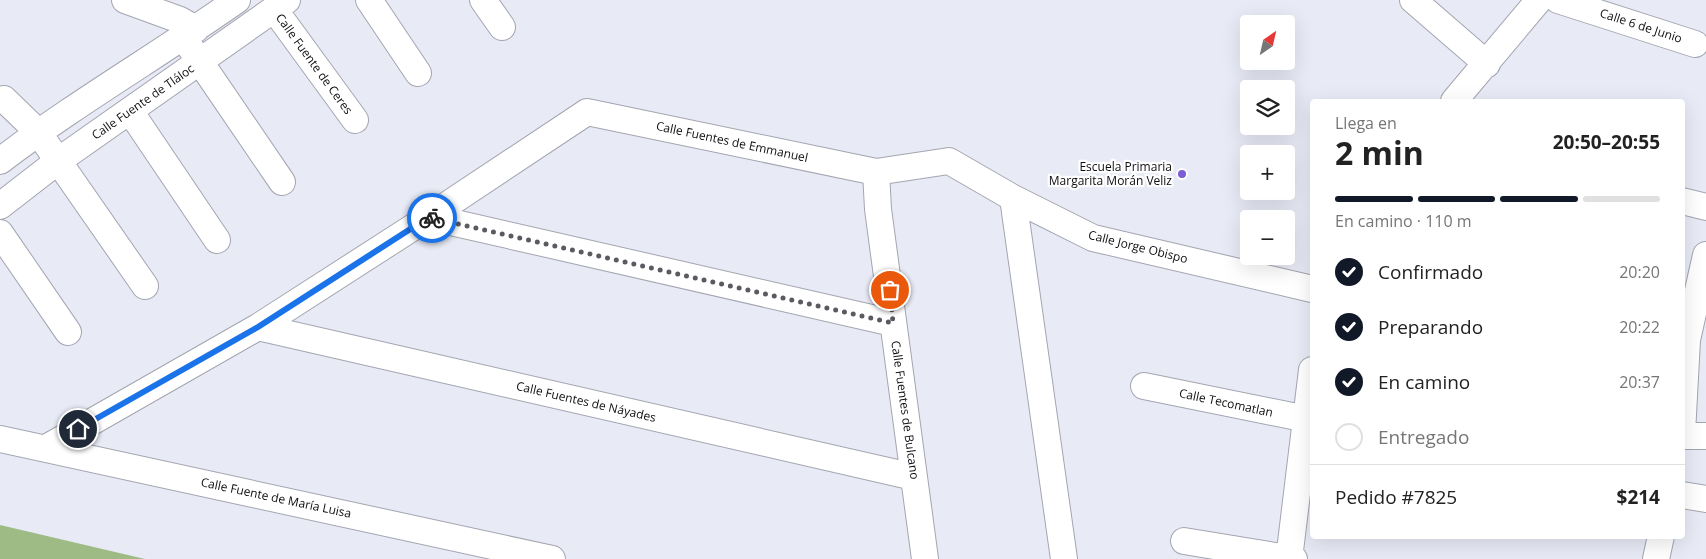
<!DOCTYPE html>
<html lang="es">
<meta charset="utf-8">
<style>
:root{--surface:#fff;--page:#f2f2f2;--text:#222;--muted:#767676;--line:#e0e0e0;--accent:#111827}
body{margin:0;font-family:"Open Sans",sans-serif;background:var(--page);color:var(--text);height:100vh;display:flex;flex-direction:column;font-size:19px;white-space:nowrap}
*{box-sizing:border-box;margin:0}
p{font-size:16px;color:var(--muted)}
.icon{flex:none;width:28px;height:28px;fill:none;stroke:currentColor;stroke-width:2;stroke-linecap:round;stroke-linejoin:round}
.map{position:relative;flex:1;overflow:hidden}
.drawer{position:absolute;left:1310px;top:99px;width:375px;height:440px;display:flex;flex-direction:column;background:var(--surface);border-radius:5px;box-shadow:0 5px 20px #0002}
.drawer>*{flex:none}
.needle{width:32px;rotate:34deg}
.tools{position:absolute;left:1240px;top:15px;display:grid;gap:10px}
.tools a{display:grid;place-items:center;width:55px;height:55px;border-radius:5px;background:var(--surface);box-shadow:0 5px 20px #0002;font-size:25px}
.pin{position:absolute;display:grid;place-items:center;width:42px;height:42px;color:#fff;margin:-21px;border:2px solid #fff;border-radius:50%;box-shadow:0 1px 5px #0007}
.courier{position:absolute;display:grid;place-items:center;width:50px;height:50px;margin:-25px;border:4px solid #1a73e8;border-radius:50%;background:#fff;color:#222;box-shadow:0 1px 6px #0007}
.overview em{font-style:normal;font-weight:700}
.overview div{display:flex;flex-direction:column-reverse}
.overview{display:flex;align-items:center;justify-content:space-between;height:85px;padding:0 25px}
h1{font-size:32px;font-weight:700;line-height:38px}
.bar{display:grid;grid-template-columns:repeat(4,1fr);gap:8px 5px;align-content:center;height:60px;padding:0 25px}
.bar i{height:6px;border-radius:4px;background:var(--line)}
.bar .selected{background:var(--accent)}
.bar p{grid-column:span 4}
.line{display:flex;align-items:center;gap:12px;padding:0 25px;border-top:1px solid var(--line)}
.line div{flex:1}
ol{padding:0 25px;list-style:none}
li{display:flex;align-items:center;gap:15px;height:55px}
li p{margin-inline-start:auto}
li .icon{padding:5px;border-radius:50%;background:var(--accent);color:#fff;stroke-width:4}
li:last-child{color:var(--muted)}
li i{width:28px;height:28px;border:2px solid var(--line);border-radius:50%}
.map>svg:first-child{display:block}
.forest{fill:#9ebb86}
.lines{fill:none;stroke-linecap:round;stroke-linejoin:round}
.minor-casing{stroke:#a3a5b0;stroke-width:28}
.minor{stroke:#fff;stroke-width:26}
.done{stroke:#5a5b62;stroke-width:5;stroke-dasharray:0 9}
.route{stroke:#1a73e8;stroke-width:6}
.poi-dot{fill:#7c5bd5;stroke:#fff;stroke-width:2}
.labels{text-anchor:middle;stroke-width:4.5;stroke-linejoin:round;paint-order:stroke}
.street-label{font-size:12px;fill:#0e0e12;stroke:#fff}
.poi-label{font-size:12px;fill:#0e0e12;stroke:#fff;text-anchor:end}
</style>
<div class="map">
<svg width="1706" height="559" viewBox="0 0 1706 559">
<rect width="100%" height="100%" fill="#e8ebf6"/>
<path class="forest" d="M0 525 145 559H0Z"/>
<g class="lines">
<g class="minor-casing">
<path id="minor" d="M125 0 180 20 196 29
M369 0 418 73
M483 0 502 27
M1413 0 1487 64
M1558 0 1695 44
M274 9 355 120
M190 47 282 182
M4 99 38 132 145 286
M1454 101 1539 0
M130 111 217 240
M0 161C76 103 159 55 237 0
M876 172 878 209 925 559
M1013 198 1064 559
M1682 201 1706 207
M0 206 58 161 287 0
M429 217 893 323
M0 233 68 332
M258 327 914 477
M1144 386 1307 419
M1682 433 1687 340 1706 255
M1682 436H1706
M0 439 552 559
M46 448 258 327 429 217 587 112 876 172 949 161 1013 198 1093 238 1312 289
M1682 495 1706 499
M1184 541 1294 559
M1289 559 1312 370
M1656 559 1661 536"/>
</g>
<use href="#minor" class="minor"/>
</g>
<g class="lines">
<path class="done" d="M432 218 893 323 890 290"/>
<path class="route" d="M78 429 258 327 429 217 432 218"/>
</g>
<circle class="poi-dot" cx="1182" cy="174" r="5"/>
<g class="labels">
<g class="street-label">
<text transform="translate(1641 26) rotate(18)" y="4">Calle 6 de Junio</text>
<text transform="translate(314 64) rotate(54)" y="4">Calle Fuente de Ceres</text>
<text transform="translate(143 102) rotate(-35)" y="4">Calle Fuente de Tláloc</text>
<text transform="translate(732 142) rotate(12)" y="4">Calle Fuentes de Emmanuel</text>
<text transform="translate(1138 247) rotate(14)" y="4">Calle Jorge Obispo</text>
<text transform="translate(586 402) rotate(13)" y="4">Calle Fuentes de Náyades</text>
<text transform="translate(1226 403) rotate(12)" y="4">Calle Tecomatlan</text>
<text transform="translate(905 410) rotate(82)" y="4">Calle Fuentes de Bulcano</text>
<text transform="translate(276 498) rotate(12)" y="4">Calle Fuente de María Luisa</text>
</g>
<g class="poi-label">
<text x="1172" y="171">Escuela Primaria<tspan x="1172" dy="14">Margarita Morán Veliz</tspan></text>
</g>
</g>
</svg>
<div class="tools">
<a><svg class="needle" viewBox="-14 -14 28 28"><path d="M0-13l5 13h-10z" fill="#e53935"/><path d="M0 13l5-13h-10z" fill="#767676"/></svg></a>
<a><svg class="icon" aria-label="layers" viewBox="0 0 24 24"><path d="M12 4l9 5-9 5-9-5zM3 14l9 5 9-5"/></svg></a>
<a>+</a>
<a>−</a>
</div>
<div class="pin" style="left:890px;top:290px;background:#ea580c"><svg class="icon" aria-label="bag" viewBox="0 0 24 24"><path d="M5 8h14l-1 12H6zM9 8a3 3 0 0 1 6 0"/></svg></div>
<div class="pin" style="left:78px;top:429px;background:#1f2937"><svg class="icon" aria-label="home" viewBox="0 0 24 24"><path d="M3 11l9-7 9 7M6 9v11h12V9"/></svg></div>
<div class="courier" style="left:432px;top:218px"><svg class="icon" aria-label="bike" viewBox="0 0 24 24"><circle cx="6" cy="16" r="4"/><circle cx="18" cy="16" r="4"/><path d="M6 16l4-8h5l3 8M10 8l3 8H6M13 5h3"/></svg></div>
<section class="drawer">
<div class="overview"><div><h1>2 min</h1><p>Llega en</p></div><em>20:50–20:55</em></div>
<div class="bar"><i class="selected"></i><i class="selected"></i><i class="selected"></i><i></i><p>En camino · 110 m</p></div>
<ol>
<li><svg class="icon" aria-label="check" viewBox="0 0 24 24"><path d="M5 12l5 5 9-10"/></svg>Confirmado<p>20:20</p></li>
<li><svg class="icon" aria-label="check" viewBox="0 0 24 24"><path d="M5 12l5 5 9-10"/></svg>Preparando<p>20:22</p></li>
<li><svg class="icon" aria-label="check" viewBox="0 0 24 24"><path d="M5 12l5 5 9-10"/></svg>En camino<p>20:37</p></li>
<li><i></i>Entregado</li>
</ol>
<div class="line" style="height:65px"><div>Pedido #7825</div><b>$214</b></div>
</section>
</div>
